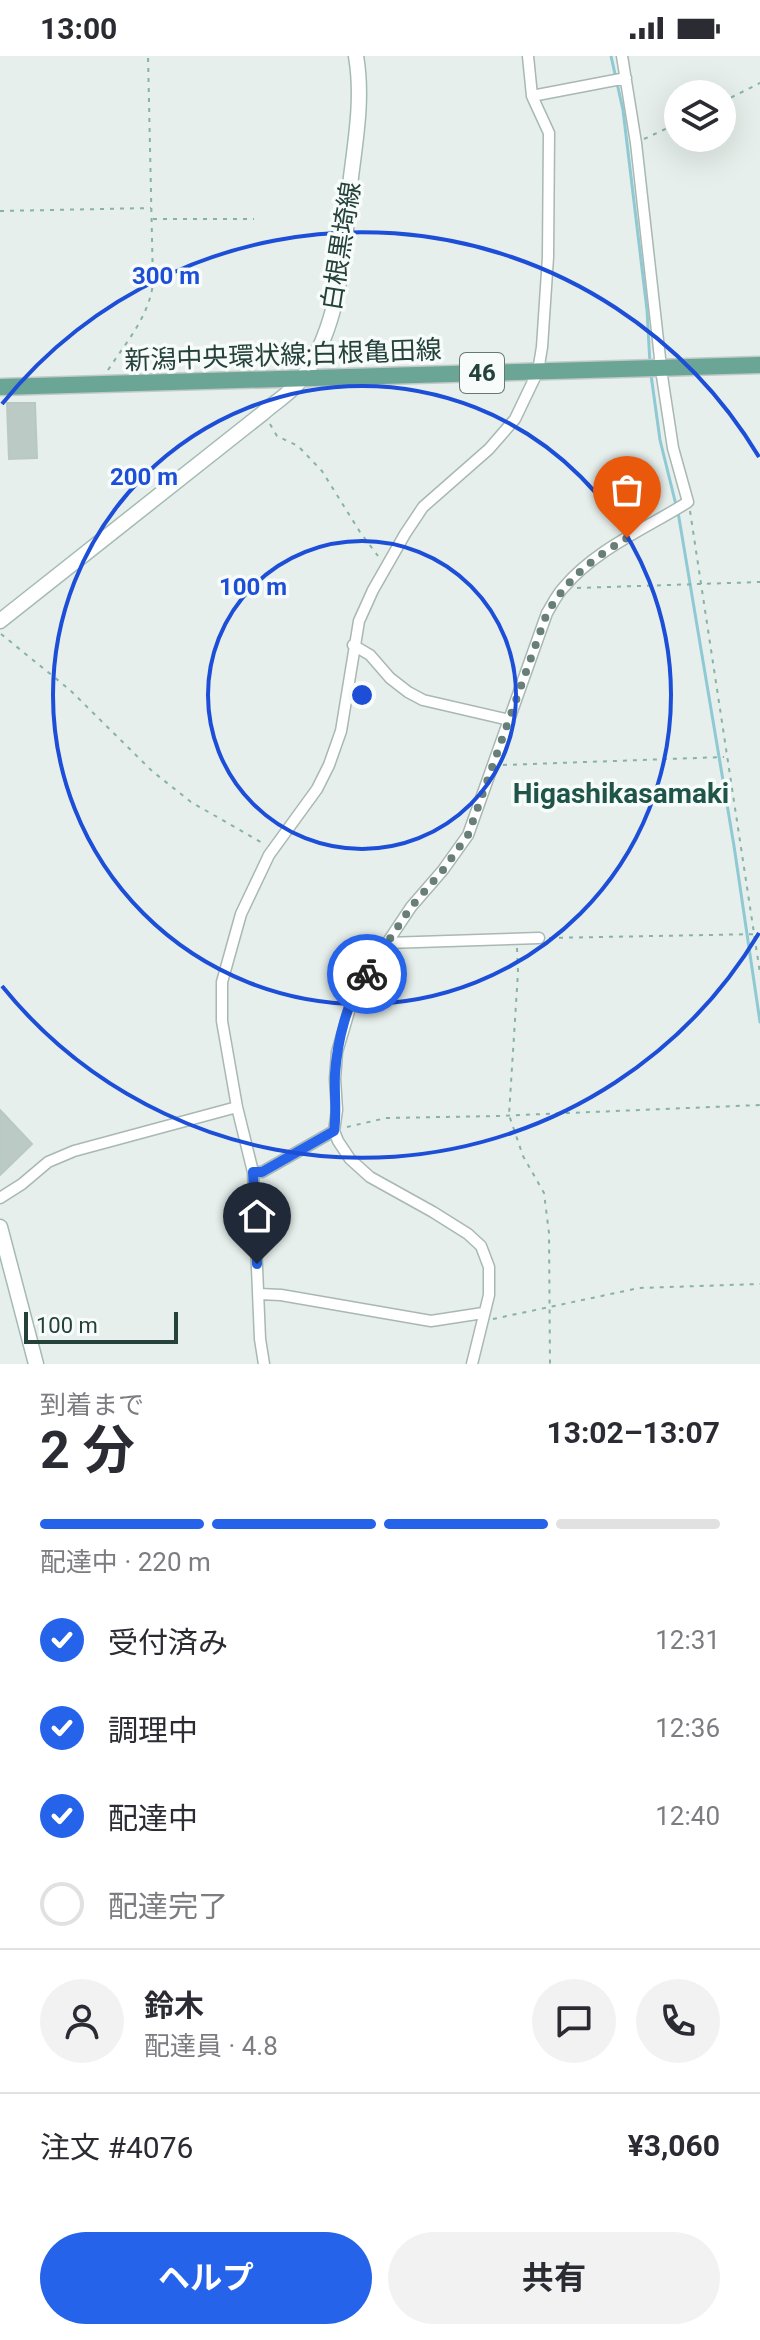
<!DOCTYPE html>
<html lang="ja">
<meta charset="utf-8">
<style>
:root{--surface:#fff;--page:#f2f2f3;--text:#2b2b33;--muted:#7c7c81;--line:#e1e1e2;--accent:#2563eb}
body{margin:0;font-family:Roboto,"Noto Sans JP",sans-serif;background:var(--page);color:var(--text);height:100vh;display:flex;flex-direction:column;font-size:30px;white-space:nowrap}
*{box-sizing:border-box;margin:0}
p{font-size:26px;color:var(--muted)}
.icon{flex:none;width:44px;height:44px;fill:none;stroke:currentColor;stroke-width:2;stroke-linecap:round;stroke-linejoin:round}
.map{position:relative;height:1308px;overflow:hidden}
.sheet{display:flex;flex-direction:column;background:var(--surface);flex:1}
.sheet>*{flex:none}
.buttons{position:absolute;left:664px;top:24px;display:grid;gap:16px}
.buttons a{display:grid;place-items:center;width:72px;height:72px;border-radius:50%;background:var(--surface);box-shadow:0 8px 32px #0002;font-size:40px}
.scale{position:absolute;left:24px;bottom:20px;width:154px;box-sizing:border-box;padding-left:8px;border:4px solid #24423a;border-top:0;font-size:22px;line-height:28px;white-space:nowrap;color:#24423a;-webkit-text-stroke:6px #f7fbf9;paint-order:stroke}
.pin{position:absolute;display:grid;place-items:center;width:68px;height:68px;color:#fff;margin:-82px -34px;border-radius:50% 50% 50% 0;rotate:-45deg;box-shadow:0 0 8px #0007}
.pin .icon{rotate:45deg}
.courier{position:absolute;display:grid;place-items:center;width:80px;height:80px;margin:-40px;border:6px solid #2563eb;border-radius:50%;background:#fff;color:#222;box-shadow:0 2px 10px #0007}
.summary em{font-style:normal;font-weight:700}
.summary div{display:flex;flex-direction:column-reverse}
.summary{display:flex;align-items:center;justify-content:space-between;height:136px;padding:0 40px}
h1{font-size:52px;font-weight:700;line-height:60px}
.bar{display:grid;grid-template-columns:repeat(4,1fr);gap:12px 8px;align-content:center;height:96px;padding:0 40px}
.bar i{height:10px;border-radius:6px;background:var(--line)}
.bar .current{background:var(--accent)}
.bar p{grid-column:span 4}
.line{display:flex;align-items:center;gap:20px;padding:0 40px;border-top:2px solid var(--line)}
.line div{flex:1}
.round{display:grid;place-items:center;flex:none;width:84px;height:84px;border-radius:42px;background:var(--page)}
ol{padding:0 40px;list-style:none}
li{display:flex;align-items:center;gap:24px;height:88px}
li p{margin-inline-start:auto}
li .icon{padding:8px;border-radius:50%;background:var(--accent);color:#fff;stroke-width:4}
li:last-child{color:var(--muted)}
li i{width:44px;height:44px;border:4px solid var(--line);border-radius:50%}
.primary-button{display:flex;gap:16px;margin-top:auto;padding:16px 40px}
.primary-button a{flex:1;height:92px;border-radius:48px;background:var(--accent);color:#fff;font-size:32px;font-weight:700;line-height:92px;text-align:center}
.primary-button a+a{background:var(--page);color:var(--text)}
.status{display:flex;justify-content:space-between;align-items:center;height:56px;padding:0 40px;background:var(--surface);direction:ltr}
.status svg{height:22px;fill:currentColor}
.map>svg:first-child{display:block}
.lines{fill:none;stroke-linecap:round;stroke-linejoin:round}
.stream{stroke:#8ec9d4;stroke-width:3}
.building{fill:#bbcac4;stroke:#b8c9c2;stroke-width:2}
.minor-casing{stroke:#a8b8b2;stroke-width:13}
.secondary-casing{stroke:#a4bbb3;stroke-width:17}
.primary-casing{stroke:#c2cac8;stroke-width:19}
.path{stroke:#86b3a5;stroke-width:2;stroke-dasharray:4 6;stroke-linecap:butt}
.minor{stroke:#fff;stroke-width:10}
.secondary{stroke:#fff;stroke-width:14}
.primary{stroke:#6aa596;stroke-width:16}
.done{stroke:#687f78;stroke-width:8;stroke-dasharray:0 14.4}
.route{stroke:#2563eb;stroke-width:10}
.ring{fill:none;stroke:#1d4ed8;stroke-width:4}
.labels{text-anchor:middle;stroke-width:7;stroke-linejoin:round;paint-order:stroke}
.shield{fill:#f7fbf9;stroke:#637a73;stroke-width:2}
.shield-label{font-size:24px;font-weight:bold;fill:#24423a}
.street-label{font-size:26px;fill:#24423a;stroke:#f7fbf9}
.neighbourhood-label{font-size:28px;font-weight:bold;fill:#1f5548;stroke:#f7fbf9}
.centre{fill:#1d4ed8;stroke:#f7fbf9;stroke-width:4}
.ring-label{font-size:24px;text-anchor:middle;font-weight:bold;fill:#1d4ed8;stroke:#f7fbf9;stroke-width:7;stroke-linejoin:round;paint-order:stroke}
</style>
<div class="status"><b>13:00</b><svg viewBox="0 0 49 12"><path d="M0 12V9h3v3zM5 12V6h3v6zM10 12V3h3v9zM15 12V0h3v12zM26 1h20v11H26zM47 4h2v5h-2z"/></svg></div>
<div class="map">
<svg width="760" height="1308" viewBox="0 0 760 1308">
<rect width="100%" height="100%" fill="#e6efeb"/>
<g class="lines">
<path class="stream" d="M611 0 623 54 647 254 650 308
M651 319 660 384 676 449
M678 456 734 790 760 966"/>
</g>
<path class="building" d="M7 347H35L37 402 9 403Z
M0 1054 32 1088 0 1119Z"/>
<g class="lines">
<g class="minor-casing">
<path id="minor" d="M532 40 626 22
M353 589 370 599 390 622 408 636 423 644 509 664
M387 887 539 882
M253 1116H262L334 1075
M0 1142 22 1128 48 1106 74 1095 237 1051
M259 1238 281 1239 431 1265 483 1257
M264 1308 260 1283 253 1116 237 1051 222 965V926L241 858 269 799 317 733 329 709 341 675 359 565 373 534 405 478 423 451 489 393 515 363 538 315 542 291 548 201 549 77 532 40 528 0
M472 1308 489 1239V1211L481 1190 468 1178 433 1156 370 1121 350 1103 338 1085 334 1075 337 1054 335 1023 337 996 356 932 381 902 387 887 411 851 443 814 468 779 547 557C552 549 557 538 564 531 596 493 647 472 688 446L673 392 662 320 636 87 622 0"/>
</g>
<g class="secondary-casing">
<path id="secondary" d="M0 565 263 357C275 346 294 335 303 321 343 264 344 188 351 121 356 81 363 41 356 0
M0 1171 36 1308"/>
</g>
<g class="primary-casing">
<path id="primary" d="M0 331 760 309"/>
</g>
<path class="path" d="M722 46 760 27
M644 83 678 67
M0 155 151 152
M153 163H254
M108 314C127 285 148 262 153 228L148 0
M270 368 277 380 298 390 322 415 360 476 378 500
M690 455 760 917
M577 532 760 526
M1 578 70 634 152 715 191 746 264 788
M503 709 724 701
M549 882 760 878
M517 892 518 916 509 1059 523 1100 544 1137 549 1177 550 1308
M347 1071 386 1062 497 1060 760 1049
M493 1263 639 1232 760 1228"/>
<use href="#minor" class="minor"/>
<use href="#secondary" class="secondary"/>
<use href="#primary" class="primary"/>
</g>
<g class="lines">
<path class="done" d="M367 918 381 902 387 887 411 851 443 814 468 779 547 557C570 520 591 504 627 482"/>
<path class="route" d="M257 1208 253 1116H262L334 1075C337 1056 334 1038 335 1018 337 987 347 942 367 918"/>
</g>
<g class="ring">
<circle cx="362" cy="639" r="154"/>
<circle cx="362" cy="639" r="309"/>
<path d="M759 877A463 463 0 0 1 2 930M2 348A463 463 0 0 1 759 401"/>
</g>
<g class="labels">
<rect class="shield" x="460" y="297" width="44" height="40" rx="6"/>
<g class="shield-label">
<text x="482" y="325">46</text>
</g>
<g class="street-label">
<text transform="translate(341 190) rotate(-81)" y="9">白根黒埼線</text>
<text transform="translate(283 299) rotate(-2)" y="9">新潟中央環状線;白根亀田線</text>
</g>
<g class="neighbourhood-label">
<text x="621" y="747">Higashikasamaki</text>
</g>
</g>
<circle cx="362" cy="639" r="12" class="centre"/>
<g class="ring-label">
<text x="166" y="228">300 m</text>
<text x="144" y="429">200 m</text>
<text x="253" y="539">100 m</text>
</g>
</svg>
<div class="buttons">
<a><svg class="icon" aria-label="layers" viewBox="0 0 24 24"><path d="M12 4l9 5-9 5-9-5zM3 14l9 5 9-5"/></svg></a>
</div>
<div class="scale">100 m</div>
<div class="pin" style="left:627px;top:482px;background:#ea580c"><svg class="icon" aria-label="bag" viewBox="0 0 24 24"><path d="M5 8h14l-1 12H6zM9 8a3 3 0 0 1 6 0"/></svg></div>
<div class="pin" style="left:257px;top:1208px;background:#1f2937"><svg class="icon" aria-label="home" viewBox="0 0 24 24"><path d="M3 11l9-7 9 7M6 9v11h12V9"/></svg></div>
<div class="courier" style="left:367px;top:918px"><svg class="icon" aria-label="bike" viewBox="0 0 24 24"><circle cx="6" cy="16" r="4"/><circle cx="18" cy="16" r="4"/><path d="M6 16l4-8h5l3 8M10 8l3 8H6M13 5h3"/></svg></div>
</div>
<section class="sheet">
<div class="summary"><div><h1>2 分</h1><p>到着まで</p></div><em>13:02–13:07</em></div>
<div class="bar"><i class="current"></i><i class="current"></i><i class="current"></i><i></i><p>配達中 · 220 m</p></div>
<ol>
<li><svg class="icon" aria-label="check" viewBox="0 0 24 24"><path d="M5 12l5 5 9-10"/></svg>受付済み<p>12:31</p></li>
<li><svg class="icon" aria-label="check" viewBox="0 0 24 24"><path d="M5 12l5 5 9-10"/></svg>調理中<p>12:36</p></li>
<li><svg class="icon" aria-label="check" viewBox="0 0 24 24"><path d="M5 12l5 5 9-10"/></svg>配達中<p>12:40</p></li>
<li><i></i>配達完了</li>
</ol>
<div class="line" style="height:144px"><a class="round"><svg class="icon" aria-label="person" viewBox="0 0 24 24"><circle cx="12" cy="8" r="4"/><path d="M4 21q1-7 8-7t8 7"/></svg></a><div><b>鈴木</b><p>配達員 · 4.8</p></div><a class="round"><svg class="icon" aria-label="chat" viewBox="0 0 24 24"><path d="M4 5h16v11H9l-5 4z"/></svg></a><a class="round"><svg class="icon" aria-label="phone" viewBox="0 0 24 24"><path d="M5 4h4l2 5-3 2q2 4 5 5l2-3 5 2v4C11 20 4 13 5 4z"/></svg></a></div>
<div class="line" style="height:104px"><div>注文 #4076</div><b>¥3,060</b></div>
<div class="primary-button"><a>ヘルプ</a><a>共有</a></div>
</section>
